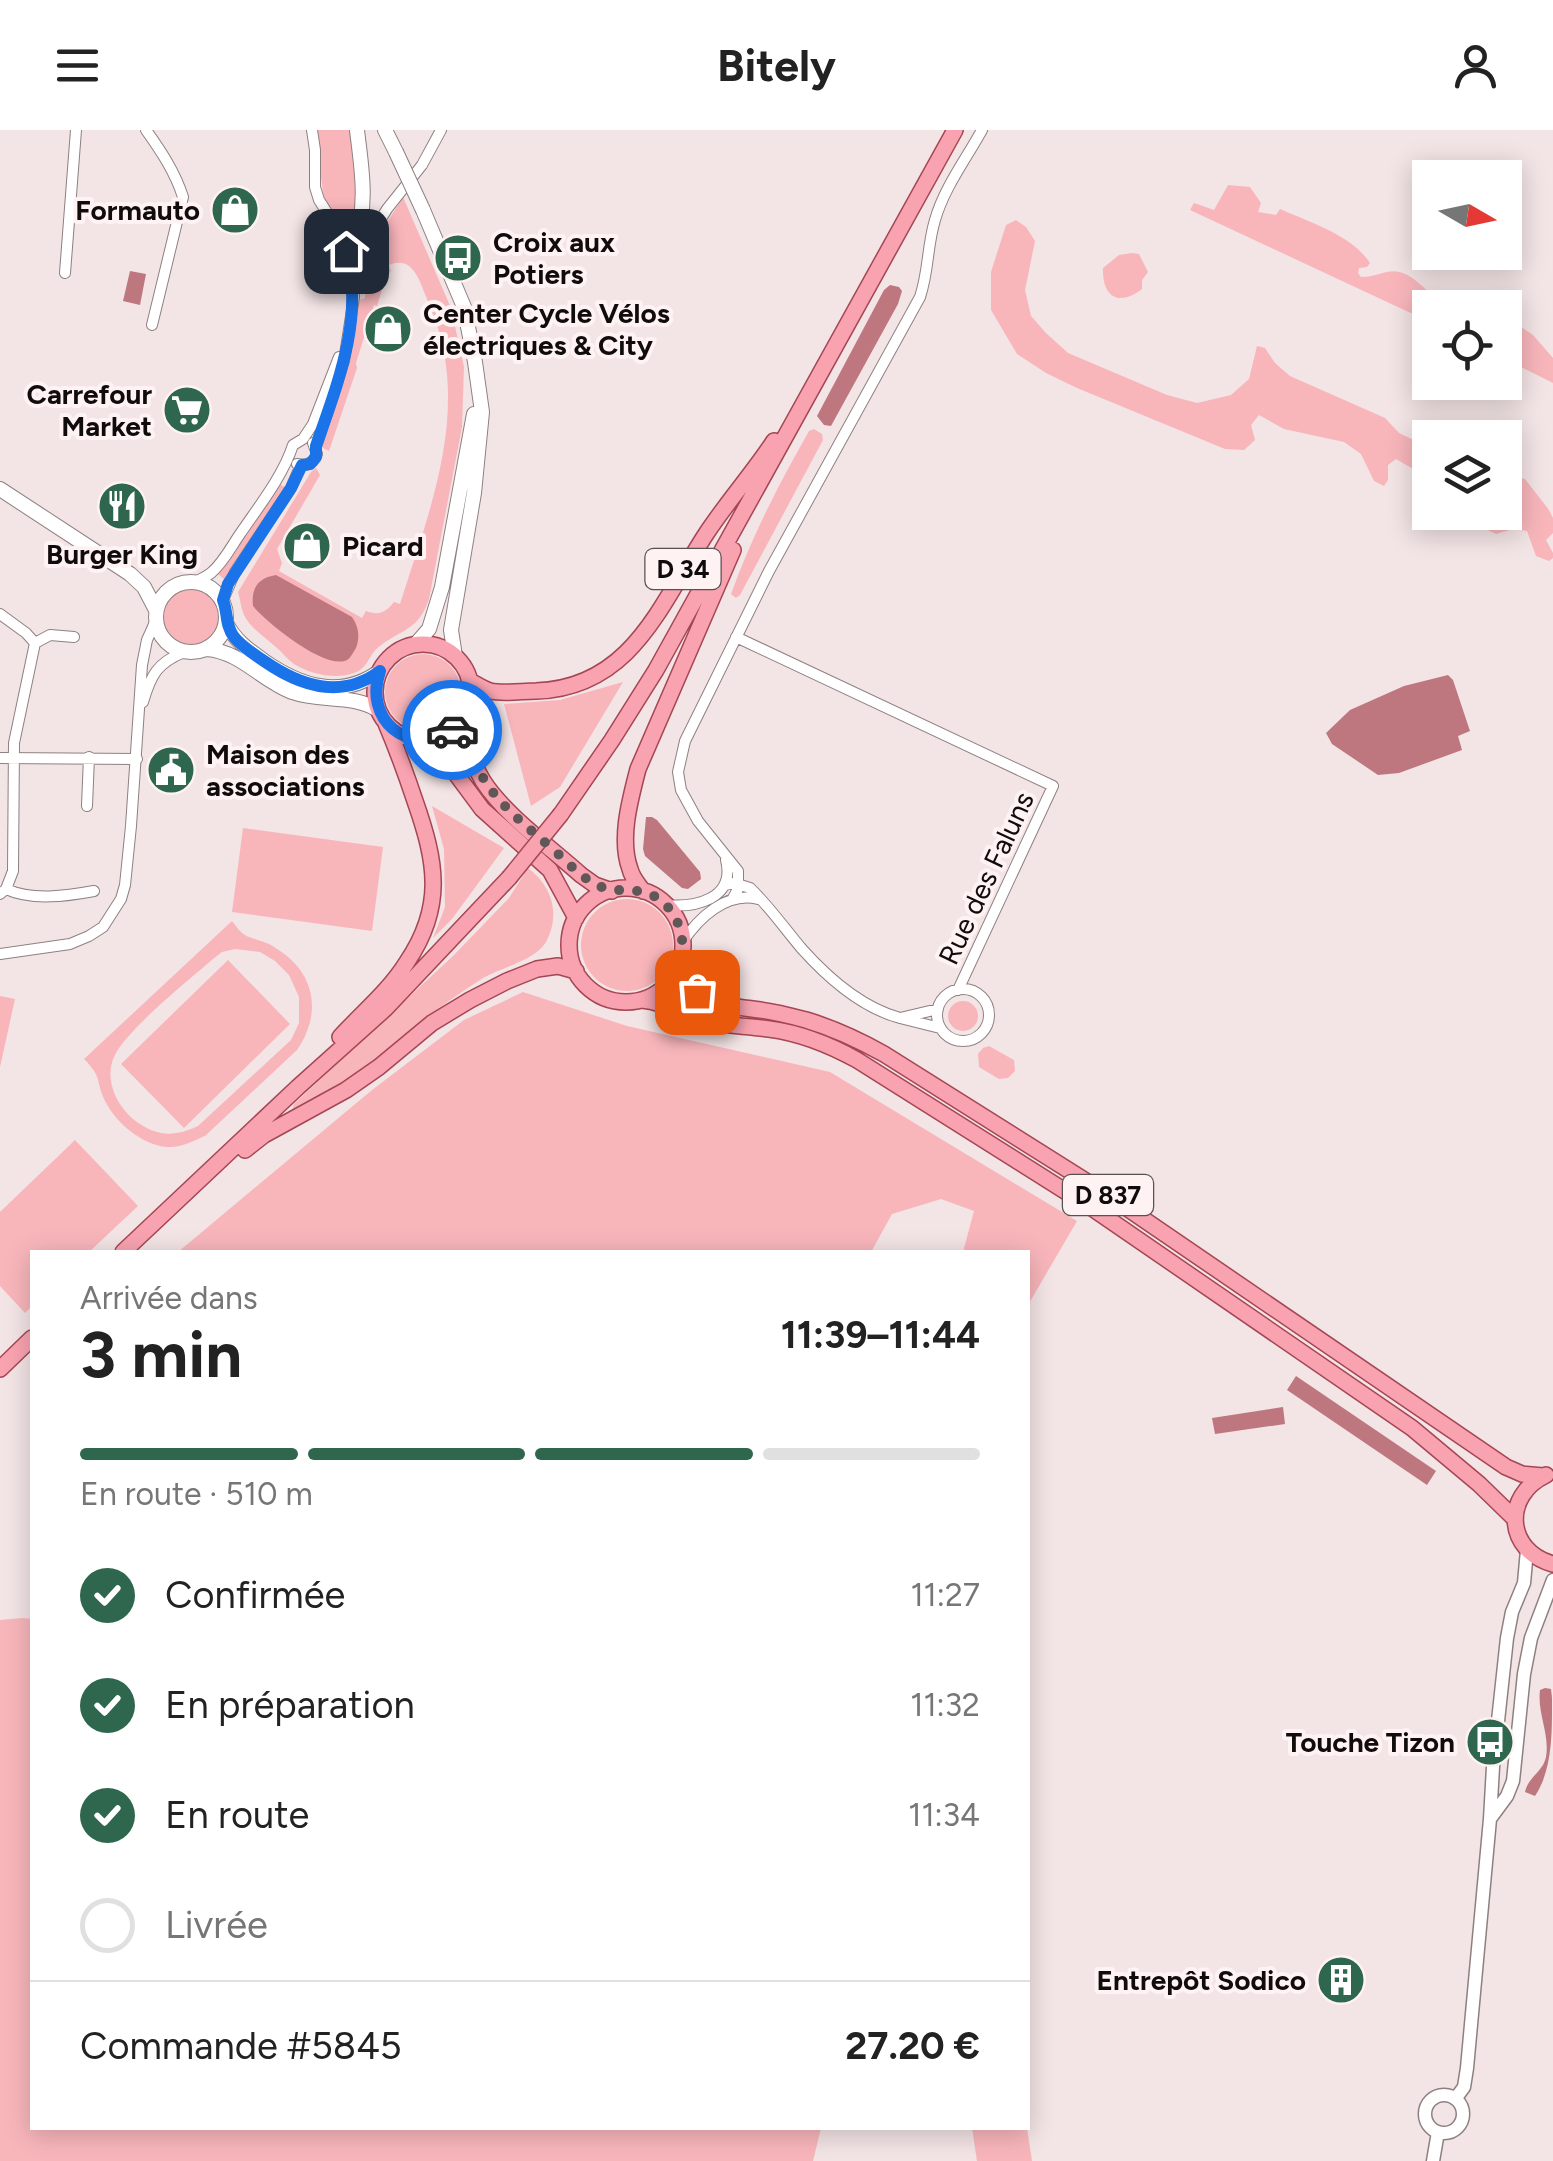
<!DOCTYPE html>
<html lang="fr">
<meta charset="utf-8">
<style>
:root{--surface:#fff;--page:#f6f6f6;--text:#222;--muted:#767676;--line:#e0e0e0;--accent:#2e664e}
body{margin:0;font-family:Figtree,sans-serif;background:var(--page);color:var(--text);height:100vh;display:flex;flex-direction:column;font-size:38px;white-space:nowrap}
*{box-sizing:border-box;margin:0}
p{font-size:32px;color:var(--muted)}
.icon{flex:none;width:55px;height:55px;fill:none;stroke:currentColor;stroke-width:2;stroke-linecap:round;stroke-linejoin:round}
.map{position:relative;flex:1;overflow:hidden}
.side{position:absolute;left:30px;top:1120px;width:1000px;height:880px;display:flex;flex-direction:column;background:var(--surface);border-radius:0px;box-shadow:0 5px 25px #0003}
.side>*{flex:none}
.needle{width:65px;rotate:99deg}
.fabs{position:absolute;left:1412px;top:30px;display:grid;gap:20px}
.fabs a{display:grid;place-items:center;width:110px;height:110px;border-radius:0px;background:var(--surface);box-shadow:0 5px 25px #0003;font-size:50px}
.pin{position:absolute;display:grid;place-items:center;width:85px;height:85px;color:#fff;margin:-42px;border-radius:20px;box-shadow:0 5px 15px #0006}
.courier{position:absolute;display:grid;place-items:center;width:100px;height:100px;margin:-50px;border:8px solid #1a73e8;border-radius:50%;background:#fff;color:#222;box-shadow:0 2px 12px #0007}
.summary em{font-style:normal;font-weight:700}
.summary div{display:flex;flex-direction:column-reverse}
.summary{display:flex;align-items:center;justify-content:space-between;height:170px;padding:0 50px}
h1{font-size:65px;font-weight:700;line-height:75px}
.bar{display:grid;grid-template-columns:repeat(4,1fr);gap:15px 10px;align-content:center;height:120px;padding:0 50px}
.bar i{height:12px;border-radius:8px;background:var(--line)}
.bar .selected{background:var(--accent)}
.bar p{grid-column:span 4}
.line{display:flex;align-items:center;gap:25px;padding:0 50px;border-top:2px solid var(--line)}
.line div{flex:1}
ol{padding:0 50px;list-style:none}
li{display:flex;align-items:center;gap:30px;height:110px}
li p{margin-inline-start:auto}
li .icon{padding:10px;border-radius:50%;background:var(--accent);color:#fff;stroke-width:4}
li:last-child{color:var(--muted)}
li i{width:55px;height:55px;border:5px solid var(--line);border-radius:50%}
header{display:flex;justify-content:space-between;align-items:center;height:130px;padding:0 50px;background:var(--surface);font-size:45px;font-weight:700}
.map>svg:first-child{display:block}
.green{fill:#f8b6bb;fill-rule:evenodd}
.water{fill:#be777e}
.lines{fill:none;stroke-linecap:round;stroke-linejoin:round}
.minor-casing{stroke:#8e8081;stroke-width:12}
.tertiary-casing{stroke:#8e8081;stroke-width:15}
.secondary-casing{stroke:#8e8081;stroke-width:16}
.primary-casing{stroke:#a54654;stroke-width:18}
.minor{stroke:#fff;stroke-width:10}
.tertiary{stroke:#fff;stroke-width:12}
.secondary{stroke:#fff;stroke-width:14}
.primary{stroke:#f9a3b0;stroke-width:15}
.secondary-bridge-casing{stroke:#8e8081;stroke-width:16;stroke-linecap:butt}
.primary-bridge-casing{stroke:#a54654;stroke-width:18;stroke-linecap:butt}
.secondary-bridge{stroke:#fff;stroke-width:14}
.primary-bridge{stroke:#f9a3b0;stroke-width:15}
.done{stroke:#605858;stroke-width:10;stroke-dasharray:0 18}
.route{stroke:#1a73e8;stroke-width:12}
.labels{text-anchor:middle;stroke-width:8;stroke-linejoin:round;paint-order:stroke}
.shield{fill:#fff2f3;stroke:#585151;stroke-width:2.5}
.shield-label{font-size:25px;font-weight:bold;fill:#110c0c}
.poi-label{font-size:28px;font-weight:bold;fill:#110c0c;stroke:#fff2f3;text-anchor:end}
.street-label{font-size:28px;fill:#110c0c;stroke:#fff2f3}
</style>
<header><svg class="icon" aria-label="menu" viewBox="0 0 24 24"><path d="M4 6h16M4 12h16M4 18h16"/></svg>Bitely<svg class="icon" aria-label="person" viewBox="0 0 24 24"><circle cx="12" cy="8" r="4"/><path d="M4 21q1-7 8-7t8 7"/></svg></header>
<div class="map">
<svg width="1553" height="2031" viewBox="0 0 1553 2031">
<rect width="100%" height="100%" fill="#f3e4e5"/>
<path class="green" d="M315 0H351L354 15 357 83 350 106 346 105 324 70Z
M1228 55 1250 57 1261 73 1258 82 1276 85 1280 79C1309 92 1352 105 1370 133L1367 137 1359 138 1358 143 1361 147C1372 147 1377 144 1387 142 1406 137 1420 155 1434 166L1450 163 1466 177 1430 178V192L1190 80 1194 73 1214 80Z
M403 67 451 178 464 237 462 297 429 469C418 501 403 498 380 516 369 523 369 538 354 543 336 550 310 544 294 534 288 530 283 523 277 518 266 508 251 499 244 485 241 478 240 469 238 462L311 342 316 338 320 345 277 419 282 433 279 441 362 488 366 481C379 486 386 482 394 472L400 474C425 394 460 308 444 223 441 203 432 182 425 164 418 146 411 126 389 135L391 141 386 147 377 176 374 175 356 233 357 238 329 321 323 318 322 310 343 246 359 170 365 168 366 131 368 123Z
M1016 90 1026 97 1035 111 1025 160 1031 186 1046 203 1068 223 1167 265 1197 273 1231 265 1249 249 1257 216 1265 218 1275 233 1290 246 1385 288 1399 303 1422 314 1430 339V374L1427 362 1419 357 1417 349 1420 343 1396 329 1388 335V350L1384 356 1374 351 1361 324 1344 312 1284 299 1259 285 1251 295 1255 310 1244 320 1225 319 1077 258 1046 243 1017 224 991 180V142L1006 95Z
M1132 123 1139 124 1148 142 1142 150V159C1119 177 1102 167 1103 138L1119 125Z
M1521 197 1533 205 1553 228V253L1505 229V201Z
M814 299 822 304 823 310 740 465 736 468 731 464C752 406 779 354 809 301Z
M1515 346 1525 349 1549 380 1553 388V403L1546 410 1553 423V428L1549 431 1536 426 1527 401 1513 399 1496 404C1486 399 1473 394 1471 383L1505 382V351Z
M279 354 287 358 225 450 218 444 237 420 238 411Z
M163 487a28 28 0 1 1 56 0a28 28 0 1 1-56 0Z
M385 562a38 38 0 1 1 76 0a38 38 0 1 1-76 0Z
M623 552 560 657 531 676 504 574 560 570Z
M432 676 504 718 452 789 433 808 445 777 444 719Z
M243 698 383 717 372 801 232 782Z
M528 738C552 756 561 784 546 812 535 831 498 838 480 850 457 865 434 881 412 899 374 930 339 962 292 980L294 974 454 825 509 768Z
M581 815a46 46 0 1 1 92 0a46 46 0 1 1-92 0Z
M232 791C236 796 242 805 249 807 259 811 268 812 277 819 316 843 322 884 297 920L205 1006C193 1011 181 1018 167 1017 142 1015 116 993 105 971 95 950 103 948 84 929ZM235 819 260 822 275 831 289 845 299 867V893L291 910 198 996C177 1006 159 1007 140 994 119 981 103 951 114 927 125 901 189 850 213 829L222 822Z
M228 830 290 894 184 998 121 934Z
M523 862 627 896 830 942 1077 1091 1028 1175V1122H963L974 1081 941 1069 892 1084 871 1122H178L372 960 464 890Z
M0 866 15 869 0 937Z
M948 886a15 15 0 1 1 30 0a15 15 0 1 1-30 0Z
M989 916 1014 930 1015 941 1008 948 999 949 979 937 978 924 983 918Z
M75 1010 138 1076 89 1122H32V1176L25 1183 0 1156V1082Z
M22 1488 32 1489V1998H821L813 2031H0V1490Z
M972 1998H1027L1032 2031H977Z"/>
<path class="water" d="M130 141 146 144 140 175 123 171Z
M890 155 899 157 902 161 898 174 831 296 824 295 817 286 884 160Z
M276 445 352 487C359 497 360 507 356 518 354 521 350 529 347 530 326 541 266 492 253 476 251 458 258 448 276 445Z
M1448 545 1453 550 1470 601 1458 606 1462 620 1399 643 1378 645 1332 614 1326 603 1350 580 1404 556Z
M646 687H652L657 690 700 742 701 749 688 759 682 758 645 726 643 719Z
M1296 1246 1436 1341 1427 1355 1287 1260Z
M1283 1277 1285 1294 1215 1304 1212 1288Z
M1545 1558 1551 1559 1552 1568C1552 1601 1553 1639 1535 1666L1525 1662C1528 1647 1543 1642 1546 1627 1550 1604 1537 1583 1540 1560Z"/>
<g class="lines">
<g class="minor-casing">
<path id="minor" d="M146 0C161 21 175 42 183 67L152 195
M312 0 315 20V57L319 70 336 97 347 121 353 149 354 167 344 231 316 317
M350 131 371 105 387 79 422 35 441 0
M65 143 76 0
M297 334 306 335 313 331 317 324 313 313
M197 451C201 449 206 447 211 443 223 433 231 417 240 404 259 376 283 346 293 315L303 309 313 294 339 227
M223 470 235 442 291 358 301 335
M0 484 26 503 35 513 14 613 13 741 6 759 0 764
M736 507 1053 656 958 860
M35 513 50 505 74 507
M143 572C151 545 157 533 184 522
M0 628 137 629
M87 676 89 627
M725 755 734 753 750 758C769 776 785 799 802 819 828 848 863 878 900 888
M6 759C32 771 67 766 94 761
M732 770 738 759V741L698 691 681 660 678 642 685 611 769 441 920 167C929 140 927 116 935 90 944 58 966 29 982 0
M665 775C695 778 736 769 726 730
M682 813C698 788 727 761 758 769
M0 824 70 814 89 806 103 797 121 769 125 755 131 696 142 535 147 510 156 490
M937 885a26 26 0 1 1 52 0a26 26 0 1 1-52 0Z
M938 879 900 888 940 898"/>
</g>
<g class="tertiary-casing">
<path id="tertiary" d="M1490 1689 1507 1666 1513 1651 1524 1544 1531 1508 1553 1450
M1425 1984a19 19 0 1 1 38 0a19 19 0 1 1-38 0Z
M1456 1968 1464 1957 1467 1938 1490 1689 1493 1637 1507 1508 1512 1482 1524 1453 1527 1420
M1433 2031 1438 2002"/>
</g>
<g class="secondary-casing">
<path id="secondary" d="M385 0 396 22
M423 80 464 177 475 232 482 282 474 363 451 500 455 526
M354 111C369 77 361 35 357 0
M0 359 130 444 144 457 156 480
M156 487a35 35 0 1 1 70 0a35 35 0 1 1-70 0Z
M226 493C235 511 249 520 264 531 300 556 341 570 380 541
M415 515 429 499 442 457 474 284
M207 519C241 522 261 550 292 562 320 572 353 564 378 580"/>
</g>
<g class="primary-casing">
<path id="primary" d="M375 562a48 48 0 1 1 96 0a48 48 0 1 1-96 0Z
M470 551C476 554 483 559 490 561 504 564 522 561 536 561 632 558 661 473 706 404 727 372 753 343 774 311
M460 593C466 613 472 633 483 651 504 684 551 718 581 745L595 755 612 761
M424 610 439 621 482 679 550 740 576 788
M561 684 612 610 656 540 955 0
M569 815a57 57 0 1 1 114 0a57 57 0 1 1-114 0Z
M643 761C638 754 632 748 630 739 619 709 630 670 638 639L733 420
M680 833C693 875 723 875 760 880 776 882 791 886 806 890 833 898 859 910 884 924L1108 1065 1506 1337 1522 1344 1543 1346
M642 870C666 872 684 887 707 892 728 896 749 896 769 899 800 903 830 915 857 930L1095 1080 1412 1298 1479 1354 1515 1389
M340 907C363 882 389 861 407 832 445 776 436 731 415 671 406 644 396 617 385 591
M245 1020 264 1005 346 960 379 937 432 893 470 870 507 851 537 839 558 836 576 841
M123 1122 298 957 385 879 509 748
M0 1239 32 1208
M1546 1345C1502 1366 1506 1421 1553 1434"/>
</g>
<use href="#minor" class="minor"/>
<use href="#tertiary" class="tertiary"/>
<use href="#secondary" class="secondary"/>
<use href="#primary" class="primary"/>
<g class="secondary-bridge-casing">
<path id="secondary-bridge" d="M396 22 423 80"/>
</g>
<g class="primary-bridge-casing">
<path id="primary-bridge" d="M509 748 561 684"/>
</g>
<use href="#secondary-bridge" class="secondary-bridge"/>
<use href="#primary-bridge" class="primary-bridge"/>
</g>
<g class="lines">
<path class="done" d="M452 600 460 592C481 662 502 675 555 721 568 733 581 747 597 755 619 766 640 753 663 772 676 784 684 802 682 821 682 826 680 831 681 836 682 846 690 855 697 862"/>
<path class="route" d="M346 121C365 187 337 255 316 316V327L310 334 302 335 291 358 228 454 223 470C228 483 225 495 234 507 242 517 254 524 264 531 300 556 341 570 380 541 363 589 408 628 452 600"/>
</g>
<defs>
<g id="shop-disc" transform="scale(2.5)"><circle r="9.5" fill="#2e664e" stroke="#fff2f3"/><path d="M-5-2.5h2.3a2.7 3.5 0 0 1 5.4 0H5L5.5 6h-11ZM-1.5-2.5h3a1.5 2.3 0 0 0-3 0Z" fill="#fff"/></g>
<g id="bus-disc" transform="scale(2.5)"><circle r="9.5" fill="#2e664e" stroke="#fff2f3"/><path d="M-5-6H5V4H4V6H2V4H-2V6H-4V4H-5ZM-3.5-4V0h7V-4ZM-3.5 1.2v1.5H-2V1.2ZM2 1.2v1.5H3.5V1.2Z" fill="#fff"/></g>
<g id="supermarket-disc" transform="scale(2.5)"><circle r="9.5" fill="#2e664e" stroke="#fff2f3"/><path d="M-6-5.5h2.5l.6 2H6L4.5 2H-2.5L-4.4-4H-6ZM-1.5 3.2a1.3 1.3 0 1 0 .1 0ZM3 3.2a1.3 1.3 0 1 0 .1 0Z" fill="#fff"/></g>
<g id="restaurant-disc" transform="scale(2.5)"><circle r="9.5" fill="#2e664e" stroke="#fff2f3"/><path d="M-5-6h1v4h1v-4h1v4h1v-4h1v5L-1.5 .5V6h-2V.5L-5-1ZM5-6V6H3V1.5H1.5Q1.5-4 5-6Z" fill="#fff"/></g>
<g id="civic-disc" transform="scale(2.5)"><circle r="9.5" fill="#2e664e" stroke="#fff2f3"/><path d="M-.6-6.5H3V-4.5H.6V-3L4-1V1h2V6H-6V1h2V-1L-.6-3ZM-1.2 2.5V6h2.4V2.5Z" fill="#fff"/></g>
<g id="building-disc" transform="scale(2.5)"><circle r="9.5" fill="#2e664e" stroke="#fff2f3"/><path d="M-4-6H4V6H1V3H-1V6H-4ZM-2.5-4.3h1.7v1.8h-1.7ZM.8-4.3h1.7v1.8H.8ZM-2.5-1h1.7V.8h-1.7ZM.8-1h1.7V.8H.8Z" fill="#fff"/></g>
</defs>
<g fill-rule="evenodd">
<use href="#shop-disc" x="235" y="80"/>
<use href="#bus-disc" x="458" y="128"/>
<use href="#shop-disc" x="388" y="199"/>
<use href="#supermarket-disc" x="187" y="280"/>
<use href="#restaurant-disc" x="122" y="376"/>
<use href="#shop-disc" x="307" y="416"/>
<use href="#civic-disc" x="171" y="640"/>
<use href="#bus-disc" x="1490" y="1612"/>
<use href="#building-disc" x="1341" y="1850"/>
</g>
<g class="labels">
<g class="shield">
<rect x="645.5" y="419" width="75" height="40" rx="8"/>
<rect x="1063" y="1045" width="90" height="40" rx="8"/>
</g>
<g class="shield-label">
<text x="683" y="448">D 34</text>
<text x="1108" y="1074">D 837</text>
</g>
<g class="poi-label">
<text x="200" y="90">Formauto</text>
<text x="493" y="122" text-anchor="start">Croix aux<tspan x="493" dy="32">Potiers</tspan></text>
<text x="423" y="193" text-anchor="start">Center Cycle Vélos<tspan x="423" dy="32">électriques &amp; City</tspan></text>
<text x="152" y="274">Carrefour<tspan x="152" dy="32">Market</tspan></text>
<text x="342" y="426" text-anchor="start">Picard</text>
<text x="122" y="434" text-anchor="middle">Burger King</text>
<text x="206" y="634" text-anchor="start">Maison des<tspan x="206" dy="32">associations</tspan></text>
<text x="1455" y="1622">Touche Tizon</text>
<text x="1306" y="1860">Entrepôt Sodico</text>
</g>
<g class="street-label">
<text transform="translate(986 748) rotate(-65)" y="10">Rue des Faluns</text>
</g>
</g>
</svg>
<div class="fabs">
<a><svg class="needle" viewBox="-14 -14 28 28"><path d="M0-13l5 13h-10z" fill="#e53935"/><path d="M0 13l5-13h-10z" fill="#767676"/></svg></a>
<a><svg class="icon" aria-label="locate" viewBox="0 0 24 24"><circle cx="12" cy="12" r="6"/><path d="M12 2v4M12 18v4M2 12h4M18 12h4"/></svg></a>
<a><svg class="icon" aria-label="layers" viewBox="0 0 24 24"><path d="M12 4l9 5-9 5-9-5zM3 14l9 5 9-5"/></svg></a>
</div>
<div class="pin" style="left:697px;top:862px;background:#ea580c"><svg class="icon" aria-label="bag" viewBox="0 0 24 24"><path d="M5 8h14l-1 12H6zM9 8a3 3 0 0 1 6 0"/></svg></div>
<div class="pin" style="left:346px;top:121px;background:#1f2937"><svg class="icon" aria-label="home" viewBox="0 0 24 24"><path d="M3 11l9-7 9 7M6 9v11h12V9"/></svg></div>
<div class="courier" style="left:452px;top:600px"><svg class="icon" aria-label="car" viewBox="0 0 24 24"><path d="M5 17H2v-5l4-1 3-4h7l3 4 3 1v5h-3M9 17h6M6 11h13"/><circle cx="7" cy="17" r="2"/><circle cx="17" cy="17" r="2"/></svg></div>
<section class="side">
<div class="summary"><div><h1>3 min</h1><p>Arrivée dans</p></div><em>11:39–11:44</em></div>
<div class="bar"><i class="selected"></i><i class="selected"></i><i class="selected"></i><i></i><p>En route · 510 m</p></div>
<ol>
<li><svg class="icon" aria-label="check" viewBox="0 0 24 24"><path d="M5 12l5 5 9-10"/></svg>Confirmée<p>11:27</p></li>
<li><svg class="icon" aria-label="check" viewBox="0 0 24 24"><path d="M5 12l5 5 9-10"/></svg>En préparation<p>11:32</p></li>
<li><svg class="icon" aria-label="check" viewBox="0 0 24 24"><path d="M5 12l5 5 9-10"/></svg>En route<p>11:34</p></li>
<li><i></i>Livrée</li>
</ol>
<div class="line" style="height:130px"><div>Commande #5845</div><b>27.20 €</b></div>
</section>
</div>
